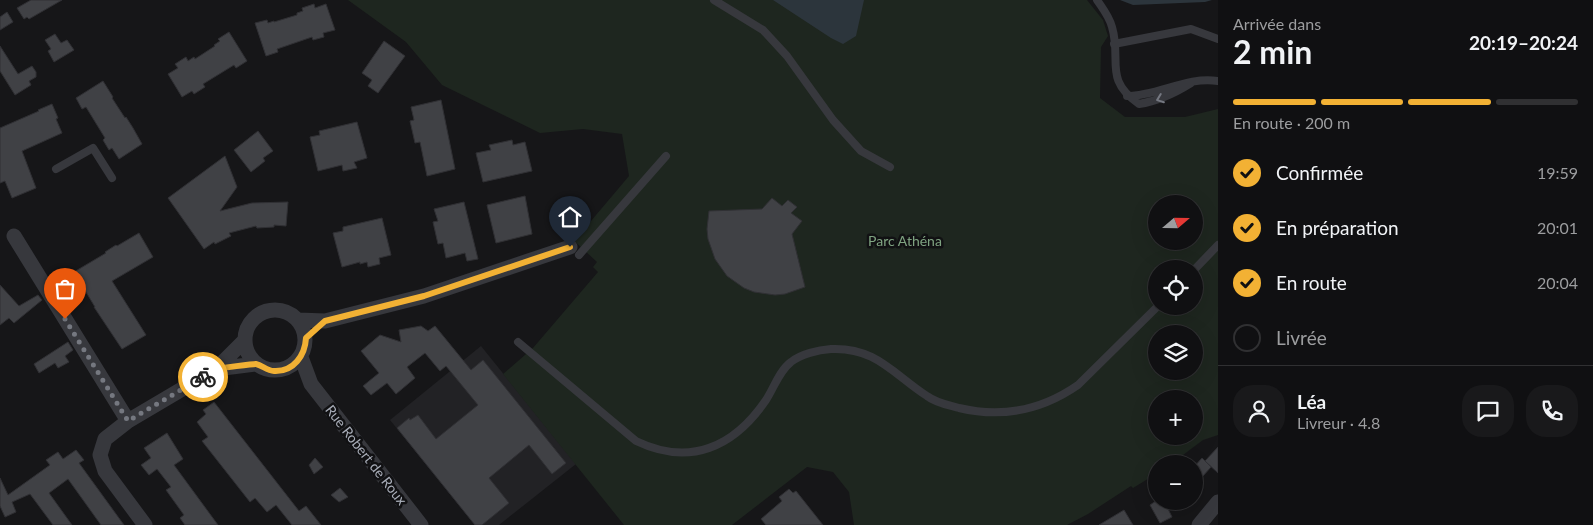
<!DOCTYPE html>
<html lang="fr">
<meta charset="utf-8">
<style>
:root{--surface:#101012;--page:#19191b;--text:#f1f3f6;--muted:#9c9d9f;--line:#303032;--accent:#f2b134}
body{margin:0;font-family:Lato,sans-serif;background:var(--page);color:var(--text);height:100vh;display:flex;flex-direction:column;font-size:19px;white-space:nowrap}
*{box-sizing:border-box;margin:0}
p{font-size:16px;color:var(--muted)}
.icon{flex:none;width:28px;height:28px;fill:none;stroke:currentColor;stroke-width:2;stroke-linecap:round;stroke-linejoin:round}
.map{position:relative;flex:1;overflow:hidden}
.drawer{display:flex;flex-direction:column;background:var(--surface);width:375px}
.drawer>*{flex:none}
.needle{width:32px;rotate:70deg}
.controls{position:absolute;left:1148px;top:195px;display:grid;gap:10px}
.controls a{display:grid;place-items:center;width:55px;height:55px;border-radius:50%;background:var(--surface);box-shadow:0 5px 20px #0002,0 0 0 1px var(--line);font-size:25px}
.pin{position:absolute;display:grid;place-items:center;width:42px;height:42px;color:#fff;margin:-51px -21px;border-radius:50% 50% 50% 0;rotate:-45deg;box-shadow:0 0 5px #0007}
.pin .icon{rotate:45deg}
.courier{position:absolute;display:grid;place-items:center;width:50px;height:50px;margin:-25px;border:4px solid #f2b134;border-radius:50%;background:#fff;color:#222;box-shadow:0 1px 6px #0007}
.summary em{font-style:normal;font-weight:700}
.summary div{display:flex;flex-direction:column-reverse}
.summary{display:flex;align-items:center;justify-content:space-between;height:85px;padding:0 15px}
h1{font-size:32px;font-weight:700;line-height:38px}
.bar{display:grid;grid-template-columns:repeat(4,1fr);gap:8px 5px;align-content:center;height:60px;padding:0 15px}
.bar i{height:6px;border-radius:4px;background:var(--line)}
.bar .on{background:var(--accent)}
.bar p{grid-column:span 4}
.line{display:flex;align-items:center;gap:12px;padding:0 15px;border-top:1px solid var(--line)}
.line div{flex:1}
.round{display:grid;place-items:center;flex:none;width:52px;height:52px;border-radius:20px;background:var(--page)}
ol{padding:0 15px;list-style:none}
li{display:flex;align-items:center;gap:15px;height:55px}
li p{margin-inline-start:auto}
li .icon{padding:5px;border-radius:50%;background:var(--accent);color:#111;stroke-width:4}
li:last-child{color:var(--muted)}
li i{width:28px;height:28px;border:2px solid var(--line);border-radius:50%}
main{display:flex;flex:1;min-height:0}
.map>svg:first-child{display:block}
.built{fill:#222225}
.green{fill:#1e261f;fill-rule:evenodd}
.water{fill:#2c353c}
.building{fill:#404145;stroke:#303034}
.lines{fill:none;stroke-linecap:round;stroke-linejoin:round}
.lane{stroke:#37383d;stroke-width:8}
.street{stroke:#37383d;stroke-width:15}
.oneway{stroke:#757881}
.done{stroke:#757880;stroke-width:5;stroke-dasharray:0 9}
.route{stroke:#f2b134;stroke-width:6}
.labels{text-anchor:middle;stroke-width:5;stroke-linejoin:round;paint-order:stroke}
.park-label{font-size:14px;fill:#7fa381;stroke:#111113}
.street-label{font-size:14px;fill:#a8adb8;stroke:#111113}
</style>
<main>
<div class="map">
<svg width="1218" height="525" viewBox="0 0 1218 525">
<rect width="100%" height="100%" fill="#161618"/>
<path class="built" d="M481 346 576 464 499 525H475L390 420Z"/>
<path class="green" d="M348 0H1087L1103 20 1108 36 1101 47 1100 98 1125 117H1185L1218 109V435L1203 440 1171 464H1156V474L1133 488 1131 486 1088 514 1067 525H854L849 492 833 472 807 467 732 525H624L503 374 533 348 598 272 593 267 597 262 570 237 580 234 629 176 622 134 583 129 540 133 442 85 406 42ZM1156 204H1194V241H1156ZM1156 269H1194V306H1156ZM1156 334H1194V371H1156ZM1156 399H1194V436H1156Z"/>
<path class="water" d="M773 0H864L856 36 843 44 831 38Z
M1120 0H1212L1205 2 1133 5Z"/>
<path class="building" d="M31 0H62L29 19 27 17 24 19 17 8Z
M314 4 315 8 326 4 335 30 323 33 324 37 313 40 312 37 277 49 278 52 266 56 255 23 267 20 268 23 274 21V22L297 15V13L303 11 302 8Z
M7 12 13 22 0 30V17Z
M229 32 247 61 236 68 234 65 203 84 205 87 194 94 192 91 182 97 168 74 178 68 175 64 186 57 188 61 194 57 195 59 215 46 214 45 220 41 218 39Z
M55 34 61 43 67 40 74 50 54 62 48 51 51 49 45 40Z
M384 41 405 56 378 93 368 86 372 80 362 73Z
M0 46 18 74 32 66 36 72V77L29 81 31 85 15 95 0 71Z
M103 81 113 97 112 98 125 118 126 117 133 128 142 144 119 159 112 148 109 150 103 140 105 138 86 107 82 109 76 98Z
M441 100 455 169 427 176 420 142 415 143 410 121 414 120 411 107Z
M52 104 58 118 56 119 62 133 22 151 36 188 12 198 5 181 0 183V128L39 111 38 110Z
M357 122 367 158 354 162 357 168 343 171 342 165 318 171 310 137 320 135 319 131Z
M258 131 273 151 263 158 265 161 251 172 234 150Z
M512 140 513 145 525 142 532 171 483 182 476 153 491 150 489 145Z
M225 156 237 187 220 211 252 203 288 202 286 226 274 225V227L257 228 256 226 229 233 231 236 215 244 214 242 204 249 168 198Z
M525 196 532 234 496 243 487 205Z
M772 198 782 206 788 200 797 207 791 213 802 221 792 234 805 287 785 294 775 295 754 292 744 288 727 276 715 259 708 239 707 229 709 211 762 209Z
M464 202 478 259 467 261 465 253 446 258 443 243 438 244 433 222 438 221 434 209Z
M382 218 391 255 379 258 380 264 368 267 367 262 360 264V262L342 267 333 233 343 231V227Z
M139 233 153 257 112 281 146 335 122 349 94 307H95L74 272 106 253 105 252 116 245 117 246Z
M0 285 19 306 38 295 42 300 14 323 9 318 0 325Z
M421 326 428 331 435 326 471 370 483 360 566 463 552 474 529 445 489 478 509 503 482 525H475L397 428 409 418 410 420 418 415 436 439 478 405 446 366 440 371 425 353 407 367 415 378 396 394 387 383 371 395 363 386 379 373 361 351 380 335 401 342 399 330Z
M68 342 73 350 65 356 69 362 58 368 55 363 39 373 34 364Z
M214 402 299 511 306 506 321 525H292L276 505 267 512 255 498 250 502 202 441 208 437 197 422 206 414 203 410Z
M167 433 183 459 174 465 218 525H185L180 518 184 515 166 490 171 487 157 469 149 475 141 465 151 458 144 448Z
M1218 447V473L1205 461Z
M76 450 84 460 79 463 124 525H101L68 479 49 493 72 525H53L30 494 12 502 16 512 5 517 0 506V478L8 495 50 465 46 460 58 452 63 459Z
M315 458 323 467 314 474 309 465Z
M1202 458 1211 467 1194 486V467Z
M340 488 348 497 339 502 331 495Z
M789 489 793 493 796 491 823 525H766L761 519 782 501 779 497Z
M1156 501H1164L1172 517 1160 523 1150 505Z
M1124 510 1133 525H1099Z"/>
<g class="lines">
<path class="lane" d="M714 0 763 30 787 56 833 120 861 151 890 167
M1097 0C1103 9 1109 16 1112 27 1122 61 1103 79 1139 104 1159 101 1175 93 1191 83
M1114 44 1191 29 1218 39
M1127 96C1158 96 1187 76 1218 81
M56 169 93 148 112 178
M579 255 666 156
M1194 270 1218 245
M518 342 636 441C690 467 734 447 766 400 774 388 779 371 791 362 801 354 818 350 831 349 876 347 893 374 927 396 936 403 948 405 959 408 1001 418 1042 410 1078 385L1158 306"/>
<path class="street" d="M14 236 128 421
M245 340a30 30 0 1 1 60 0a30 30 0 1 1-60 0Z
M298 320 325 321 424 296 570 247
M301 357 311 384 421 525
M216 369 256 364
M145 525 105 471 100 455 105 439 128 421 216 369 245 340
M1199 525 1218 502"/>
</g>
<defs><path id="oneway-chevron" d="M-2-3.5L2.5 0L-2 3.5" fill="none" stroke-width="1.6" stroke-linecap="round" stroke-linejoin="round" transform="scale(1.25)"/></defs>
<use class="oneway" href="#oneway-chevron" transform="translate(1160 99) rotate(159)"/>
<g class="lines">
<path class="done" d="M65 319 128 421 203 377"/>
<path class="route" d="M203 377C207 375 212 371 216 369 221 368 252 364 256 364 262 365 267 371 274 371 294 372 305 355 306 338L325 321 424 296 570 247"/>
</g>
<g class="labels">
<g class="park-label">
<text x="905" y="246">Parc Athéna</text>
</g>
<g class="street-label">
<text transform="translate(366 455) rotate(52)" y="5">Rue Robert de Roux</text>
</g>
</g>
</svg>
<div class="controls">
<a><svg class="needle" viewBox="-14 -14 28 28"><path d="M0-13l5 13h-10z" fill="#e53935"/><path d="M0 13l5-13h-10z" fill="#9c9d9f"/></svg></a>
<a><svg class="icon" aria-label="locate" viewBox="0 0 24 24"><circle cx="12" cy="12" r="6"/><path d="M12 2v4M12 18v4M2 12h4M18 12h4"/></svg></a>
<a><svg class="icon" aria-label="layers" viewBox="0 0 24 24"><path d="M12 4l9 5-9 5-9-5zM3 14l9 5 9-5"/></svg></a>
<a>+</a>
<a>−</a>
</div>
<div class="pin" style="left:65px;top:319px;background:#ea580c"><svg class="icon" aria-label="bag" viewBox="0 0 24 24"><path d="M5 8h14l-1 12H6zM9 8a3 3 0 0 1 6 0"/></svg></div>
<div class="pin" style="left:570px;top:247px;background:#1f2937"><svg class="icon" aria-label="home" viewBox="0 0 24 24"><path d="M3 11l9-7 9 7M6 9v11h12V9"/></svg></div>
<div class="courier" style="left:203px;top:377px"><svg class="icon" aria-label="bike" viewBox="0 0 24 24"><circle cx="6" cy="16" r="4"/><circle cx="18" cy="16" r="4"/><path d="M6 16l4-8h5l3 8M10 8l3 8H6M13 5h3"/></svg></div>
</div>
<section class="drawer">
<div class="summary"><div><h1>2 min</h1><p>Arrivée dans</p></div><em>20:19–20:24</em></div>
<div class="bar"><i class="on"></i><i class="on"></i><i class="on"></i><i></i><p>En route · 200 m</p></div>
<ol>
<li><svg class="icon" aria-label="check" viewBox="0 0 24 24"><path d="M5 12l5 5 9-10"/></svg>Confirmée<p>19:59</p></li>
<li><svg class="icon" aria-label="check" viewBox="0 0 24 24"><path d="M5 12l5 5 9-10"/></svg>En préparation<p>20:01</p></li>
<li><svg class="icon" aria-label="check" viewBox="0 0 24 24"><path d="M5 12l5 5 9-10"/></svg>En route<p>20:04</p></li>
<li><i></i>Livrée</li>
</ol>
<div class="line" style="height:90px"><a class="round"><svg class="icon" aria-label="person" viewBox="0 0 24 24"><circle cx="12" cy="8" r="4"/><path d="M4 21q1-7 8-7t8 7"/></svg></a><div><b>Léa</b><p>Livreur · 4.8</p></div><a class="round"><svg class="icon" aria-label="chat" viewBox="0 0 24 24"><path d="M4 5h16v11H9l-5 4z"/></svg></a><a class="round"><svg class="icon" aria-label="phone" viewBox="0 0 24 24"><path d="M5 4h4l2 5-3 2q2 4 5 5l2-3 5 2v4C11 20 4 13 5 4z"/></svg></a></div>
</section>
</main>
